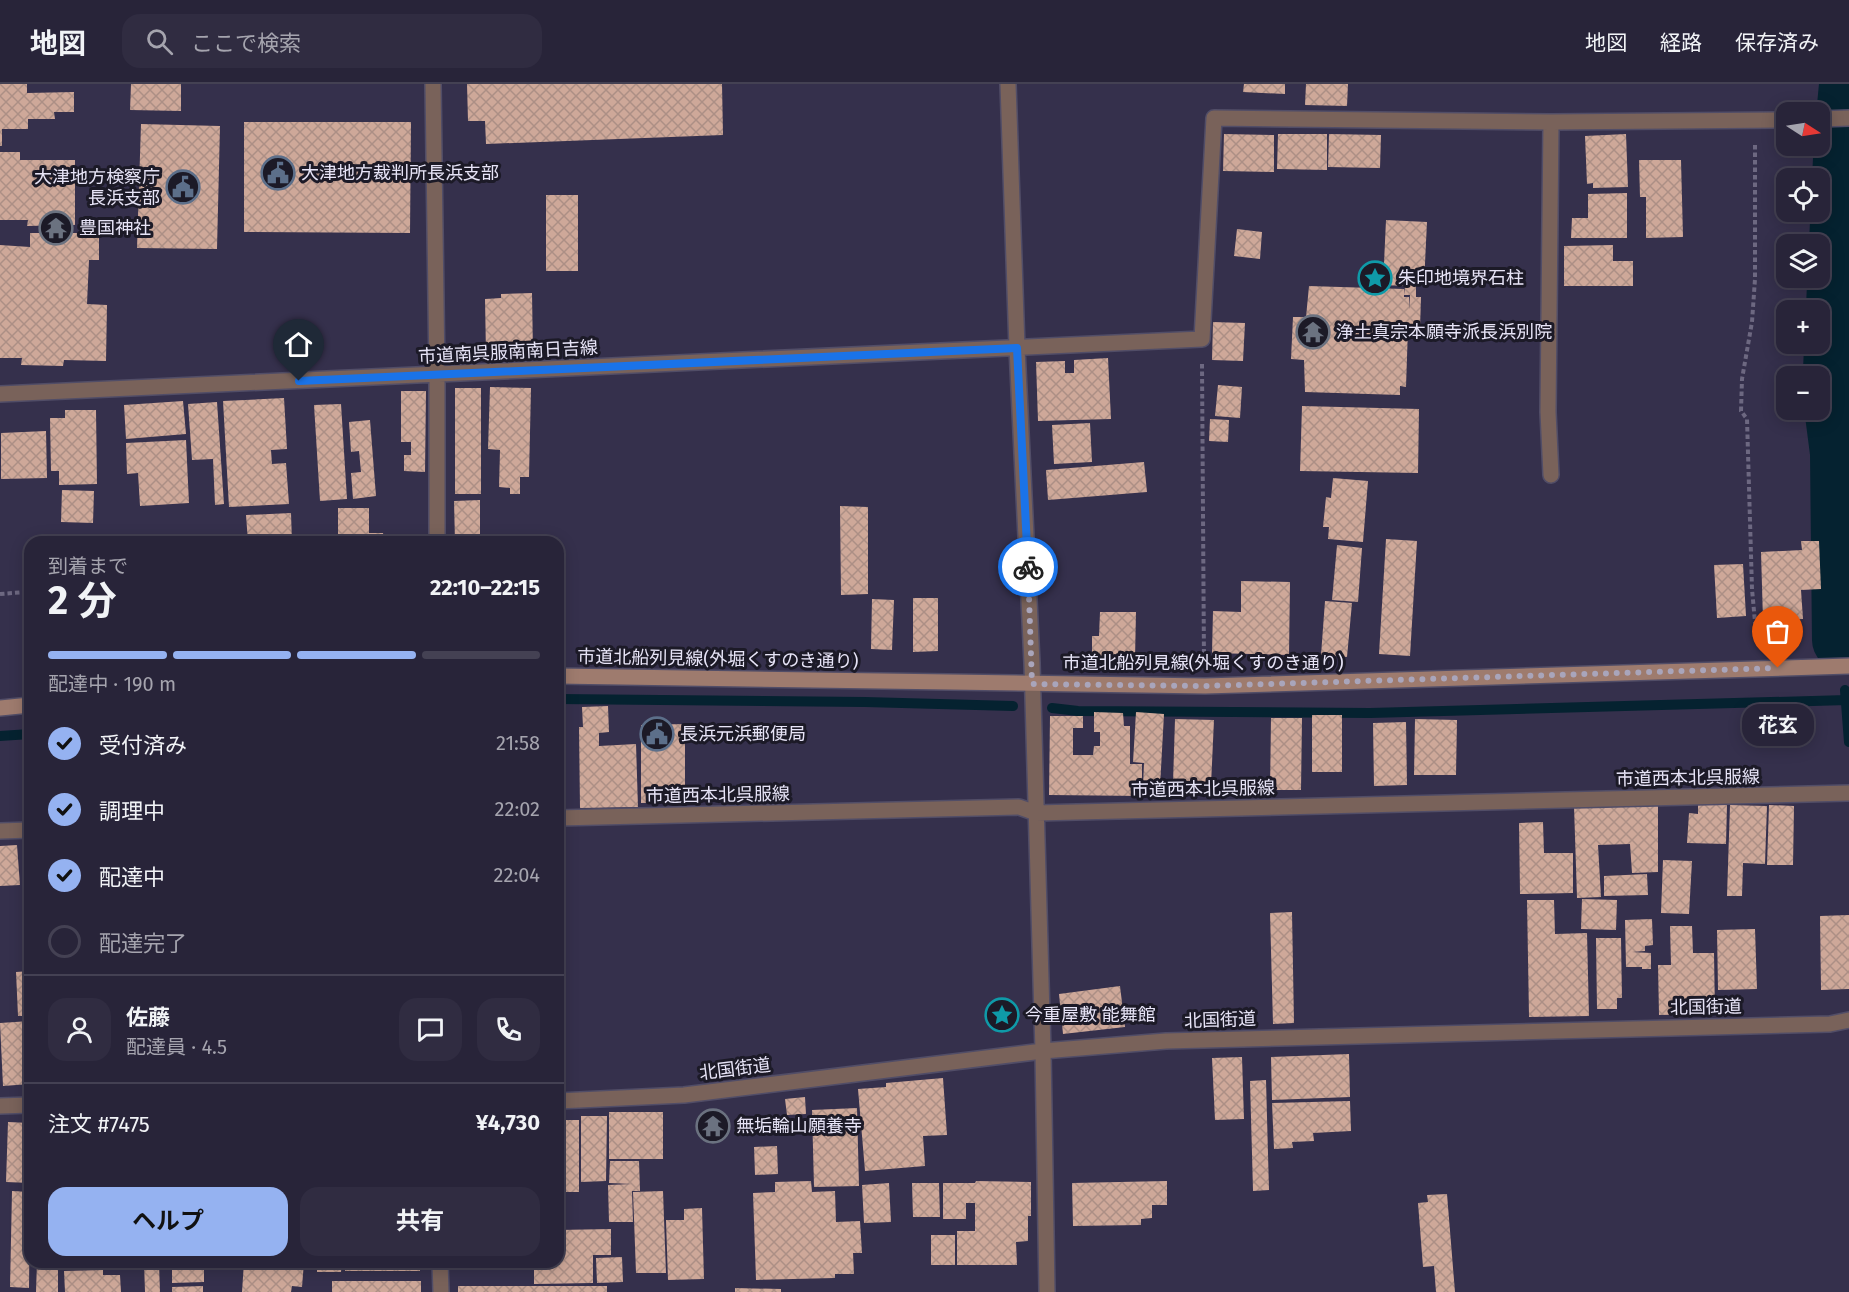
<!DOCTYPE html>
<html lang="ja">
<meta charset="utf-8">
<style>
:root{--surface:#282439;--page:#302c41;--text:#f1f3f6;--muted:#a5a4ae;--line:#444153;--accent:#95b2f1}
body{margin:0;font-family:"Fira Sans","Noto Sans JP",sans-serif;background:var(--page);color:var(--text);height:100vh;display:flex;flex-direction:column;font-size:22px;white-space:nowrap}
*{box-sizing:border-box;margin:0}
p{font-size:20px;color:var(--muted)}
.icon{flex:none;width:33px;height:33px;fill:none;stroke:currentColor;stroke-width:2;stroke-linecap:round;stroke-linejoin:round}
.map{position:relative;flex:1;overflow:hidden}
.side{position:absolute;left:24px;top:452px;width:540px;height:732px;display:flex;flex-direction:column;background:var(--surface);border-radius:18px;box-shadow:0 3px 15px #0003,0 0 0 2px var(--line)}
.side>*{flex:none}
.needle{width:39px;rotate:102deg}
.buttons{position:absolute;left:1776px;top:18px;display:grid;gap:12px}
.buttons a{display:grid;place-items:center;width:54px;height:54px;border-radius:12px;background:var(--surface);box-shadow:0 3px 15px #0003,0 0 0 2px var(--line);font-size:30px}
.pin{position:absolute;display:grid;place-items:center;width:51px;height:51px;color:#fff;margin:-62px -26px;border-radius:50% 50% 50% 0;rotate:-45deg;box-shadow:0 0 6px #0007}
.pin .icon{rotate:45deg}
.courier{position:absolute;display:grid;place-items:center;width:60px;height:60px;margin:-30px;border:4px solid #1a73e8;border-radius:50%;background:#fff;color:#222;box-shadow:0 2px 8px #0007}
.bubble{position:absolute;height:42px;border-radius:18px;background:var(--surface);box-shadow:0 3px 15px #0003,0 0 0 2px var(--line);font-size:20px;font-weight:700;line-height:42px;text-align:center}
.overview em{font-style:normal;font-weight:700}
.overview div{display:flex;flex-direction:column-reverse}
.overview{display:flex;align-items:center;justify-content:space-between;height:102px;padding:0 24px}
h1{font-size:39px;font-weight:700;line-height:45px}
.bar{display:grid;grid-template-columns:repeat(4,1fr);gap:9px 6px;align-content:center;height:72px;padding:0 24px}
.bar i{height:8px;border-radius:4px;background:var(--line)}
.bar .selected{background:var(--accent)}
.bar p{grid-column:span 4}
.line{display:flex;align-items:center;gap:15px;padding:0 24px;border-top:2px solid var(--line)}
.line div{flex:1}
.round{display:grid;place-items:center;flex:none;width:63px;height:63px;border-radius:18px;background:var(--page)}
ol{padding:0 24px;list-style:none}
li{display:flex;align-items:center;gap:18px;height:66px}
li p{margin-inline-start:auto}
li .icon{padding:6px;border-radius:50%;background:var(--accent);color:#111;stroke-width:4}
li:last-child{color:var(--muted)}
li i{width:33px;height:33px;border:3px solid var(--line);border-radius:50%}
.action{display:flex;gap:12px;margin-top:auto;padding:12px 24px}
.action a{flex:1;height:69px;border-radius:18px;background:var(--accent);color:#111;font-size:24px;font-weight:700;line-height:69px;text-align:center}
.action a+a{background:var(--page);color:var(--text)}
header{display:flex;align-items:center;gap:36px;box-sizing:border-box;height:84px;padding:0 30px;background:var(--surface);border-bottom:2px solid var(--line)}
header strong{font-size:28px}
nav{display:flex;gap:33px;margin-inline-start:auto;font-size:21px}
.search{width:420px;height:54px;background:var(--page);display:flex;align-items:center;gap:15px;box-sizing:border-box;padding:0 21px;border-radius:18px;color:var(--muted);font-size:22px}
.map>svg:first-child{display:block}
.lines{fill:none;stroke-linecap:round;stroke-linejoin:round}
.stream{stroke:#052230;stroke-width:10}
.river{stroke:#052230;stroke-width:60}
.building{fill:url(#building-cross-hatch)}
.street-casing{stroke:#514d67;stroke-width:18}
.secondary-casing{stroke:#514d67;stroke-width:18}
.path{stroke:#6d6881;stroke-width:4;stroke-dasharray:4.5 3;stroke-linecap:butt}
.street{stroke:#79625a;stroke-width:15}
.secondary{stroke:#9e7b6e;stroke-width:15}
.done{stroke:#a9a5bb;stroke-width:6;stroke-dasharray:0 10.8}
.route{stroke:#1a73e8;stroke-width:8}
.labels{text-anchor:middle;stroke-width:6;stroke-linejoin:round;paint-order:stroke}
.poi-label{font-size:18px;fill:#e7e4f7;stroke:#1c1a27;text-anchor:start}
.street-label{font-size:18px;fill:#e7e4f7;stroke:#1c1a27}
</style>
<header>
<strong>地図</strong>
<div class="search"><svg class="icon" aria-label="search" viewBox="0 0 24 24"><circle cx="10" cy="10" r="6"/><path d="M15 15l6 6"/></svg>ここで検索</div>
<nav><a>地図</a><a>経路</a><a>保存済み</a></nav>
</header>
<div class="map">
<svg width="1849" height="1208" viewBox="0 0 1849 1208">
<defs>
<pattern id="building-cross-hatch" width="8" height="8" patternUnits="userSpaceOnUse" patternTransform="scale(1.5)"><rect width="8" height="8" fill="#cea899"/><path d="M0 0l8 8M0 8l8-8" fill="none" stroke="#ac8f85"/></pattern>
</defs>
<rect width="100%" height="100%" fill="#35304c"/>
<g class="lines">
<path class="stream" d="M1845 606 1849 658
M558 615 865 618 1013 622
M1052 624 1078 627 1370 629 1847 616
M0 652 30 650"/>
<path class="river" d="M1842 556 1840 369 1832 307 1844 54 1849 1"/>
</g>
<path class="building" d="M0 0H27V9L74 8V28H54L55 35H28V45H2V62H0Z
M131 0H181V27L130 26Z
M467 0H722L723 51 486 60 485 37H468Z
M1244 0H1285V10L1243 8Z
M1306 0H1348L1347 22 1305 21Z
M244 38H411L410 149 244 148Z
M141 40 220 42 217 165 137 164Z
M1224 50 1274 51V88L1223 87Z
M1278 50H1327V86L1277 85Z
M1329 50 1381 51 1380 84 1328 83Z
M1626 50 1628 103 1593 104V99L1587 100 1585 52Z
M0 68H20V76H75V141L27 142 28 136H0Z
M1639 76H1681L1683 153 1646 154V113H1640Z
M1627 109V154H1571L1572 134H1588V110Z
M546 111H578V187H546Z
M1386 136 1427 138 1424 200 1416 199V213H1421L1420 245 1408 244 1406 303 1400 302V311L1305 308 1304 276 1291 275 1293 233H1306L1309 202 1404 205V213H1409V226L1410 211H1404L1405 202 1383 201Z
M82 141H99V176H89L87 220 107 221 106 277 64 276 63 282 21 281 22 274H0V161L30 163V149H82Z
M1237 145 1262 148 1260 175 1234 172Z
M1613 161V177H1633V202H1564V162Z
M532 209 533 270 486 271 485 215 501 214V210Z
M1213 238 1245 239 1243 277 1212 276Z
M1108 274 1111 335 1038 337 1036 278 1065 277V289H1074V276Z
M1218 301 1242 303 1240 334 1215 332Z
M490 303 531 304 529 393H520V410H510V404L499 403 500 366 488 365Z
M455 304H481V410H455Z
M401 307H426L425 388 404 387V371H411V358H401Z
M284 314 287 365 271 366 272 380 286 379 289 420 229 423 223 317Z
M183 317 186 350 126 355 124 321Z
M217 318 224 420 215 421 213 375 192 376 188 320Z
M341 320 347 415 320 417 314 321Z
M1302 322 1419 325 1418 389 1300 387Z
M65 326H96L97 400 59 401V387H51L50 334H65Z
M1210 335 1229 336 1228 358 1209 357Z
M370 336 376 412 353 415 351 389 361 388 359 367 351 368 349 338Z
M1090 339 1092 378 1054 380 1052 341Z
M46 347 47 394 1 395V349Z
M186 356 189 419 140 422 138 389 127 390 126 359Z
M1144 378 1147 408 1048 416 1046 386Z
M1333 394 1368 397 1363 458 1328 455 1329 443H1323L1326 413 1331 414Z
M62 406 94 407 93 439 61 438Z
M480 416V458H455L454 417Z
M840 422 868 423V510L841 511Z
M338 424H369V449H383L384 455 423 454V458H338Z
M291 429 292 458H248L246 431Z
M1386 455 1417 457 1410 572 1379 570Z
M1801 457H1819L1821 505 1801 506 1803 535 1763 537 1761 468 1802 466Z
M1337 461 1362 464 1358 518 1332 516Z
M1743 480 1746 532 1717 534 1714 481Z
M1241 497 1290 498 1289 571 1212 569 1213 527 1241 528Z
M913 514H938V567L913 568Z
M872 515 894 516 892 566 871 565Z
M1325 517 1352 519 1347 573 1321 571Z
M1100 528H1136L1135 575 1092 574V552H1099Z
M608 622 609 648 599 649V662L636 660 638 723 580 724 579 643H583L582 623Z
M1094 628 1123 629 1124 642H1130V680H1142V712L1049 711 1050 632H1083V644H1073V671H1093L1094 662H1100V648H1094Z
M1136 628 1164 630 1160 703 1143 702 1144 679 1133 678Z
M1312 631H1342V688H1312Z
M1271 634H1302L1301 706H1270Z
M1175 635 1214 636 1211 701 1173 699Z
M1415 635 1457 636 1456 691H1414Z
M1406 638 1407 701 1374 702 1373 639Z
M685 640V718L641 719V641Z
M1658 720V788L1632 789 1630 760 1598 761 1601 813 1577 814 1574 722Z
M1698 720 1727 721 1726 760 1687 759 1689 729 1698 730Z
M1730 721 1767 722 1765 780 1743 779 1742 812H1727Z
M1769 721 1794 722 1793 781H1767Z
M1543 738 1544 769H1573V809L1520 810 1519 739Z
M17 761 20 801 0 802V762Z
M23 761H30V829L24 830Z
M1663 776 1692 777 1689 830 1661 829Z
M1647 790 1648 811 1604 812V792Z
M1582 815 1617 816 1616 846 1581 845Z
M1527 816H1554L1555 850 1587 849 1589 932 1529 933Z
M1292 828 1294 939 1273 940 1270 829Z
M1849 831V905L1821 906 1820 832Z
M1652 835 1653 861 1645 862V867L1632 868 1651 869V885H1642V883H1626L1625 836Z
M1670 842H1692L1693 869H1714L1715 930 1659 931 1658 881H1671Z
M1755 845 1757 905 1718 906 1717 846Z
M1596 854H1621L1622 914H1617V925H1597Z
M30 887V932H18L16 888Z
M1120 902 1125 943 1063 950 1059 910Z
M30 937V1000L3 1002 0 939Z
M1349 970 1350 1013 1272 1016 1271 973Z
M1242 973 1244 1035 1215 1036 1212 974Z
M943 994 947 1051 923 1052 925 1082 865 1087 858 1005 886 1003V999Z
M1266 996 1269 1106 1253 1107 1250 997Z
M805 1013 806 1030 787 1031 785 1015Z
M1350 1017 1351 1047 1313 1049 1314 1057 1292 1058 1293 1064 1274 1065 1272 1019Z
M857 1024 859 1102 814 1103 812 1026Z
M609 1028H663V1075H609Z
M581 1032H607L606 1097 581 1098Z
M558 1036H579V1108H558Z
M8 1038 30 1039V1099L6 1098Z
M777 1062 778 1090 755 1091 754 1063Z
M610 1077H639L640 1107H632L633 1138H609L608 1101 632 1100 609 1099Z
M811 1097 812 1108 835 1107 836 1138 860 1137 862 1169H853L854 1190H835V1194L756 1196 753 1109 775 1108V1098Z
M976 1097 1031 1098V1132H1028V1157L1016 1158 1017 1181H957V1147H975V1119H966V1135H943V1099H975Z
M1167 1097V1121H1152V1134L1141 1135V1141L1073 1142 1072 1099Z
M889 1099 891 1138 864 1139 862 1101Z
M912 1099H939L940 1133H913Z
M12 1107 30 1108 29 1204 10 1203Z
M663 1107 666 1189H636L633 1108Z
M1447 1110 1455 1208H1436L1434 1182 1423 1183 1418 1119 1428 1118 1427 1111Z
M702 1124 704 1195 668 1196 666 1136H684V1125Z
M611 1145V1171H593V1199L534 1200V1178H558V1146Z
M931 1151H955V1181H931Z
M622 1173 623 1198 597 1199 596 1174Z
M37 1178H58V1208H36Z
M144 1178H167V1180H159L160 1208H145Z
M172 1178H204V1198L172 1199Z
M244 1178H304L302 1203 292 1202 291 1208H242Z
M317 1178H342L341 1188H317Z
M345 1178H420V1187H345Z
M103 1186V1191H120L121 1208H65L64 1187Z
M332 1197H421V1208H332Z
M203 1202V1208H172V1203Z
M458 1202H607V1208H458Z
M735 1204 781 1205V1208H735Z"/>
<g class="lines">
<g class="street-casing">
<path id="street" d="M433 0 437 290V458
M1008 0 1017 264 1032 579 1043 967 1047 1208
M1820 35 1849 34
M1551 38 1548 328 1551 391
M0 310 1202 255 1214 34 1551 38 1786 36
M558 734 1019 723 1036 729 1849 709
M0 747 30 746
M558 1017 684 1011 1043 967 1166 957 1830 940 1849 936
M0 1022 30 1021
M440 1178 441 1208"/>
</g>
<g class="secondary-casing">
<path id="secondary" d="M558 592 1205 602 1849 582
M0 624 30 621"/>
</g>
<path class="path" d="M1755 61V195L1752 238 1742 295 1741 327 1747 335 1752 505 1757 560
M1202 280 1204 579
M0 510 25 508"/>
<use href="#street" class="street"/>
<use href="#secondary" class="secondary"/>
</g>
<g class="lines">
<path class="done" d="M1028 483 1032 600 1205 602 1778 584"/>
<path class="route" d="M299 297 1017 264 1028 483"/>
</g>
<defs>
<g id="civic-ring" transform="scale(1.725)"><circle r="9.5" fill="#1c1a27" stroke="#5c6f8a" stroke-width="1.5"/><path d="M-.6-6.5H3V-4.5H.6V-3L4-1V1h2V6H-6V1h2V-1L-.6-3ZM-1.2 2.5V6h2.4V2.5Z" fill="#5c6f8a"/></g>
<g id="temple-ring" transform="scale(1.725)"><circle r="9.5" fill="#1c1a27" stroke="#6b7280" stroke-width="1.5"/><path d="M0-6L5-2H3V0L6.5 2.5H4V6H1.5V3h-3V6H-4V2.5H-6.5L-3 0V-2H-5Z" fill="#6b7280"/></g>
<g id="sight-ring" transform="scale(1.725)"><circle r="9.5" fill="#1c1a27" stroke="#0f9aa8" stroke-width="1.5"/><path d="M0-6L1.8-2.2L6-1.7L2.9 1.2L3.7 5.4L0 3.3L-3.7 5.4L-2.9 1.2L-6-1.7L-1.8-2.2Z" fill="#0f9aa8"/></g>
</defs>
<g fill-rule="evenodd">
<use href="#civic-ring" x="278" y="89"/>
<use href="#civic-ring" x="183" y="103"/>
<use href="#temple-ring" x="56" y="144"/>
<use href="#sight-ring" x="1375" y="194"/>
<use href="#temple-ring" x="1313" y="248"/>
<use href="#civic-ring" x="657" y="650"/>
<use href="#sight-ring" x="1002" y="931"/>
<use href="#temple-ring" x="713" y="1042"/>
</g>
<g class="labels">
<g class="poi-label">
<text x="301" y="95">大津地方裁判所長浜支部</text>
<text x="160" y="99" text-anchor="end">大津地方検察庁<tspan x="160" dy="21">長浜支部</tspan></text>
<text x="79" y="150">豊国神社</text>
<text x="1398" y="200">朱印地境界石柱</text>
<text x="1336" y="254">浄土真宗本願寺派長浜別院</text>
<text x="680" y="656">長浜元浜郵便局</text>
<text x="1025" y="937">今重屋敷 能舞館</text>
<text x="736" y="1048">無垢輪山願養寺</text>
</g>
<g class="street-label">
<text transform="translate(508 268) rotate(-3)" y="6">市道南呉服南南日吉線</text>
<text transform="translate(718 575) rotate(1)" y="6">市道北船列見線(外堀くすのき通り)</text>
<text x="1203" y="585">市道北船列見線(外堀くすのき通り)</text>
<text transform="translate(1688 694) rotate(-1)" y="6">市道西本北呉服線</text>
<text transform="translate(1203 705) rotate(-1)" y="6">市道西本北呉服線</text>
<text transform="translate(718 711) rotate(-1)" y="6">市道西本北呉服線</text>
<text transform="translate(1706 923) rotate(-1)" y="6">北国街道</text>
<text transform="translate(1220 936) rotate(-2)" y="6">北国街道</text>
<text transform="translate(735 985) rotate(-7)" y="6">北国街道</text>
</g>
</g>
</svg>
<div class="buttons">
<a><svg class="needle" viewBox="-14 -14 28 28"><path d="M0-13l5 13h-10z" fill="#e53935"/><path d="M0 13l5-13h-10z" fill="#a5a4ae"/></svg></a>
<a><svg class="icon" aria-label="locate" viewBox="0 0 24 24"><circle cx="12" cy="12" r="6"/><path d="M12 2v4M12 18v4M2 12h4M18 12h4"/></svg></a>
<a><svg class="icon" aria-label="layers" viewBox="0 0 24 24"><path d="M12 4l9 5-9 5-9-5zM3 14l9 5 9-5"/></svg></a>
<a>+</a>
<a>−</a>
</div>
<div class="pin" style="left:1778px;top:584px;background:#ea580c"><svg class="icon" aria-label="bag" viewBox="0 0 24 24"><path d="M5 8h14l-1 12H6zM9 8a3 3 0 0 1 6 0"/></svg></div>
<div class="pin" style="left:299px;top:297px;background:#1f2937"><svg class="icon" aria-label="home" viewBox="0 0 24 24"><path d="M3 11l9-7 9 7M6 9v11h12V9"/></svg></div>
<div class="courier" style="left:1028px;top:483px"><svg class="icon" aria-label="bike" viewBox="0 0 24 24"><circle cx="6" cy="16" r="4"/><circle cx="18" cy="16" r="4"/><path d="M6 16l4-8h5l3 8M10 8l3 8H6M13 5h3"/></svg></div>
<div class="bubble" style="left:1742px;top:620px;width:72px">花玄</div>
<section class="side">
<div class="overview"><div><h1>2 分</h1><p>到着まで</p></div><em>22:10–22:15</em></div>
<div class="bar"><i class="selected"></i><i class="selected"></i><i class="selected"></i><i></i><p>配達中 · 190 m</p></div>
<ol>
<li><svg class="icon" aria-label="check" viewBox="0 0 24 24"><path d="M5 12l5 5 9-10"/></svg>受付済み<p>21:58</p></li>
<li><svg class="icon" aria-label="check" viewBox="0 0 24 24"><path d="M5 12l5 5 9-10"/></svg>調理中<p>22:02</p></li>
<li><svg class="icon" aria-label="check" viewBox="0 0 24 24"><path d="M5 12l5 5 9-10"/></svg>配達中<p>22:04</p></li>
<li><i></i>配達完了</li>
</ol>
<div class="line" style="height:108px"><a class="round"><svg class="icon" aria-label="person" viewBox="0 0 24 24"><circle cx="12" cy="8" r="4"/><path d="M4 21q1-7 8-7t8 7"/></svg></a><div><b>佐藤</b><p>配達員 · 4.5</p></div><a class="round"><svg class="icon" aria-label="chat" viewBox="0 0 24 24"><path d="M4 5h16v11H9l-5 4z"/></svg></a><a class="round"><svg class="icon" aria-label="phone" viewBox="0 0 24 24"><path d="M5 4h4l2 5-3 2q2 4 5 5l2-3 5 2v4C11 20 4 13 5 4z"/></svg></a></div>
<div class="line" style="height:78px"><div>注文 #7475</div><b>¥4,730</b></div>
<div class="action"><a>ヘルプ</a><a>共有</a></div>
</section>
</div>
